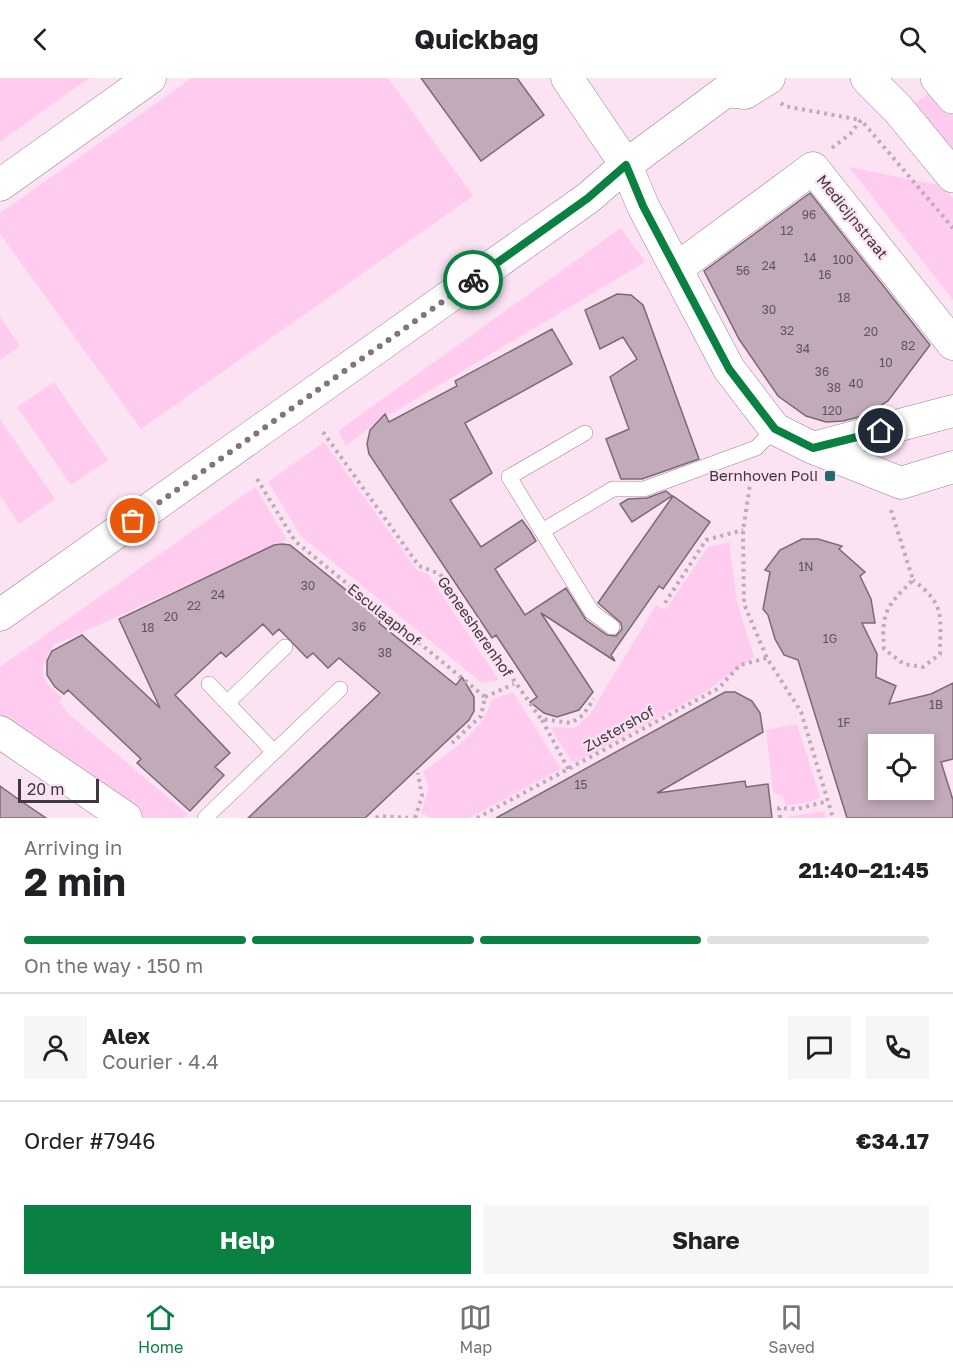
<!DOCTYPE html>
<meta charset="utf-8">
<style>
:root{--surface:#fff;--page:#f6f6f6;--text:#202124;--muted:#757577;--line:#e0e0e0;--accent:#0b8043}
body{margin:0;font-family:"Golos Text",sans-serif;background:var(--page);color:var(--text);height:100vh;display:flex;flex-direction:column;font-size:22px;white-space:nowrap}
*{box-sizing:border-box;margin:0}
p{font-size:20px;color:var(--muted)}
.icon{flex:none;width:33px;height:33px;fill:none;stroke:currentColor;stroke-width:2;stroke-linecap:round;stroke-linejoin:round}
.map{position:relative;height:740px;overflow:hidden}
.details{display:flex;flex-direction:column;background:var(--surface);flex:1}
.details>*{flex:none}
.controls{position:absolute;left:868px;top:656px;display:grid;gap:12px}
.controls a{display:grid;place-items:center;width:66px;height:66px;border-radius:0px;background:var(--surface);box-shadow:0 3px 9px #0003;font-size:30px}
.scale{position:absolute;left:18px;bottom:15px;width:81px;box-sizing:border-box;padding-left:6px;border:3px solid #41373e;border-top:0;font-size:16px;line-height:21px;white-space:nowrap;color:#41373e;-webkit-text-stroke:4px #fce3f4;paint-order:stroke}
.pin{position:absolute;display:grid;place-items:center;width:51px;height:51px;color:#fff;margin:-26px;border:3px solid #fff;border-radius:50%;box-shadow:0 2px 6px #0007}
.courier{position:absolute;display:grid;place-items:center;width:60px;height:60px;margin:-30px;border:4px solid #0b8043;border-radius:50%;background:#fff;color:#222;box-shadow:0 2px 8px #0007}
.overview em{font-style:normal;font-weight:700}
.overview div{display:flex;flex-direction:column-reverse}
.overview{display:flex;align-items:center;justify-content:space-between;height:102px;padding:0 24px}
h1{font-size:39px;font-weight:700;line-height:45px}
.bar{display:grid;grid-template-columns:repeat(4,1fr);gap:9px 6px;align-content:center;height:72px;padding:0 24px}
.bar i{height:8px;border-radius:4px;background:var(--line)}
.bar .selected{background:var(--accent)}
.bar p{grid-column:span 4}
.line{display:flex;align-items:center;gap:15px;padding:0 24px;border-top:2px solid var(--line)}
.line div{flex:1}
.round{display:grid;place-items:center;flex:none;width:63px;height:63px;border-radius:0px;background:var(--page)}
.button{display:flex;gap:12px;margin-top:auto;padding:12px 24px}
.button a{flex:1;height:69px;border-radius:0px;background:var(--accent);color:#fff;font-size:24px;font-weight:700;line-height:69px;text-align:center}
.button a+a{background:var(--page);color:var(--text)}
header{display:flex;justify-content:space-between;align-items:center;height:78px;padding:0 24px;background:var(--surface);font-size:27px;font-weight:700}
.dock{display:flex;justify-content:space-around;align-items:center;height:84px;border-top:2px solid var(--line);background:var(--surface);font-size:16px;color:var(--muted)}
.dock a{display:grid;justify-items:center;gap:3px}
.dock .selected{color:var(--accent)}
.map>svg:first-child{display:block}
.green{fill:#ffccef}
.building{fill:#c1aab9;stroke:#7d6876;stroke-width:1.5;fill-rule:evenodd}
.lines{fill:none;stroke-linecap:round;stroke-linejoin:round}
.lane-casing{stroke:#998292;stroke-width:16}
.street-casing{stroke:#998292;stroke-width:33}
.secondary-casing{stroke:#998292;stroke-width:34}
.path{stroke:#beaab8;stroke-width:4;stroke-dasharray:3 4.5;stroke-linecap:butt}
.lane{stroke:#fff;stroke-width:15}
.street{stroke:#fff;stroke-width:32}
.secondary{stroke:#fff;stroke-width:33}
.done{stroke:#82737e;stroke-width:6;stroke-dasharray:0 10.8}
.route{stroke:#0b8043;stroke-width:8}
.poi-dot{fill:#1f6b6d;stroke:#fce3f4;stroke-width:2}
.labels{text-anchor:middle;stroke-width:4.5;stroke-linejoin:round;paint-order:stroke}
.number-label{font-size:12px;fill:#61545d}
.street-label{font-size:15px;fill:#41373e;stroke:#fce3f4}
.poi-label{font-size:15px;fill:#41373e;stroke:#fce3f4;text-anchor:end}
</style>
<header><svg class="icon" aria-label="back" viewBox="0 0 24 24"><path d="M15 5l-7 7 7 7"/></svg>Quickbag<svg class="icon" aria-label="search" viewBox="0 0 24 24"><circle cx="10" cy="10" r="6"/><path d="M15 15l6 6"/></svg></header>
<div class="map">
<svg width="953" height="740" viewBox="0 0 953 740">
<rect width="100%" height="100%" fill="#fce3f4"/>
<path class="green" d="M0 0H89L0 64Z
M192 0H388L473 118 141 351 0 156V135Z
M935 11 953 33V86L908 30Z
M849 89 943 108 953 120V222Z
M621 150 645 184 374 346 346 368 338 353Z
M0 239 20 268 0 282Z
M54 304 108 382 71 407 17 329Z
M0 341 55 421 19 446 0 417Z
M324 364 417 492 428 496 499 602 482 605 301 458 268 404Z
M255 409 287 462 54 567 42 590 46 604 62 620 59 624 70 637 188 736 184 740H145L0 638V589Z
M729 464 737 524 754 579 705 614 577 684 571 683 550 649 575 650 590 636 656 527 665 532 708 469Z
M513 614 561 691 469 740H432L421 735 429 709 423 694C450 673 482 655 492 621Z
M797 646 820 719 809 724 786 728 784 719 773 714 766 652Z
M824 733 826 740H787V739Z"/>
<path class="building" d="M421 0H517L544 37 481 83Z
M810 115 930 267 888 323 866 337 843 343 826 344 806 338 778 318 739 261 704 193Z
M617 216 631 217 643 227 699 381 642 401H621L606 361 629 351 610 299 637 281 623 259 600 271 585 232Z
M552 251 572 286 465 345 492 395 450 422 481 469 522 442 530 453 536 463 495 491 525 537 566 510 586 542 607 557 616 558 622 551 621 545 598 525 673 418 710 444 663 511 659 508 611 577 615 583 541 535 593 614 579 632 557 639 544 635 530 624 537 619 496 557 492 560 369 376 367 366 370 352 385 336 389 344 457 308 455 303Z
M666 413 672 418 632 444 620 426 628 421 647 420Z
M802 461H818L842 468 839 471 865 494 860 498 871 521 875 545H862L877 576 876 599 896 608 889 626 931 616 953 605V681L941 684 953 722V740H847L798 582 784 577 775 561 768 537 763 531 770 494 765 492 780 472ZM879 666H924V711H879Z
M282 466 290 467 382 541 379 545 456 607 462 599 474 619V633L469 642 365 740H248L380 615 339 580 328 590 313 575 307 580 279 551 273 557 263 546 226 579 221 574 175 617 230 675 215 689 224 697 190 733 137 685 141 681 68 612 64 616 55 609 47 597V583L52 573 82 557 160 630 119 541 274 467Z
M725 614H735L752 623 760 635 763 654 657 715 745 703 746 709 768 706 772 740H496Z
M0 708 18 721 46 740H0Z"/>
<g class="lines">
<g class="lane-casing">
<path id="lane" d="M542 453 509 399 585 355
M612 549 592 534 542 453 613 411H644L756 370 775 351
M209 606 274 674
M227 625 285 569
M205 740 340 611"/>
</g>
<g class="street-casing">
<path id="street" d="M567 0 626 87 643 128 729 291 775 351 813 370 901 405 953 389
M0 107 150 0
M676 191 813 90 953 266
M813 370 953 333
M0 537 588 120 626 87 726 13 745 15 769 0
M0 654 126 740"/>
</g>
<g class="secondary-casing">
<path id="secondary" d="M867 0 898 31 953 98
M937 0 953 19"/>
</g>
<path class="path" d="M781 25 784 28 861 42
M832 70 850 56 861 42 953 150
M323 354 419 488 440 496 541 641 571 645 583 637 594 621
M752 394 743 452 744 526 767 580 801 634 833 740
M257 401 295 463 485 619 481 638 452 665
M891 432 913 502C887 528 881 533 884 571L904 586 923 589 940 576C940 538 946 527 913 502
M665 525 706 462 743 452
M485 619 514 606
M542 642 569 692
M376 740 380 738 408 740
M415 740 422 718 418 695
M477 740 719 610 740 587 767 580
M780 740 779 730 797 731 828 723"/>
<use href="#lane" class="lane"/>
<use href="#street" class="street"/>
<use href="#secondary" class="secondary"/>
</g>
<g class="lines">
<path class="done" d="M133 443 473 202"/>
<path class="route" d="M473 202 588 120 626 87 643 128 729 291 775 351 813 370 881 353"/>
</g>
<rect class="poi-dot" x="824" y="392" width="12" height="12" rx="3"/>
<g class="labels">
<g class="number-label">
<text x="809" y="141">96</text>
<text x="787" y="157">12</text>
<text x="810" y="184">14</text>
<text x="843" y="186">100</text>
<text x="769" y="192">24</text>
<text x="743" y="197">56</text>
<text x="825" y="201">16</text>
<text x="844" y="224">18</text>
<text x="769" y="236">30</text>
<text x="787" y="257">32</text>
<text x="871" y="258">20</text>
<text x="908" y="272">82</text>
<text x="803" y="275">34</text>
<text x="886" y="289">10</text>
<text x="822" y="298">36</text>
<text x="856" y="310">40</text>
<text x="834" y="314">38</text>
<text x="832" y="337">120</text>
<text x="806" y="493">1N</text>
<text x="308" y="512">30</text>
<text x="218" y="521">24</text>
<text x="194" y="532">22</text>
<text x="171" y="543">20</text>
<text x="359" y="553">36</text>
<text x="148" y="554">18</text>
<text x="830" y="565">1G</text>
<text x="385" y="579">38</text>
<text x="936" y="631">1B</text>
<text x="844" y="649">1F</text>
<text x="581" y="711">15</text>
</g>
<g class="street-label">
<text transform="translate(852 139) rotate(51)" y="5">Medicijnstraat</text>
<text transform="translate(384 537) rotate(39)" y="5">Esculaaphof</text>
<text transform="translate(475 549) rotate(55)" y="5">Geneesherenhof</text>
<text transform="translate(619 651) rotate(-29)" y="5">Zustershof</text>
</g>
<g class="poi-label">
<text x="818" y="403">Bernhoven Poli</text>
</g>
</g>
</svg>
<div class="controls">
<a><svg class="icon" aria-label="locate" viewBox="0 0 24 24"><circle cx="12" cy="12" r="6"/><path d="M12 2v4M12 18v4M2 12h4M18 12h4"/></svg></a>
</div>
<div class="scale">20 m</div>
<div class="pin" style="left:133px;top:443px;background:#ea580c"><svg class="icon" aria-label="bag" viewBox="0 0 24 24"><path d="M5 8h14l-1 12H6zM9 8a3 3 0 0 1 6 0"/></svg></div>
<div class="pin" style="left:881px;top:353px;background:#1f2937"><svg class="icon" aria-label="home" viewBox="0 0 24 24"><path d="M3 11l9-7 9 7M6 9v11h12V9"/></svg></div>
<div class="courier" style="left:473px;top:202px"><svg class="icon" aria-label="bike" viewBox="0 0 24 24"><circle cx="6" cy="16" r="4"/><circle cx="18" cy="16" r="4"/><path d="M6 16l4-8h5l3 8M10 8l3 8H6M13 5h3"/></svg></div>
</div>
<section class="details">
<div class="overview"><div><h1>2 min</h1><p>Arriving in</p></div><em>21:40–21:45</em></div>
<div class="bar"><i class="selected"></i><i class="selected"></i><i class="selected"></i><i></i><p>On the way · 150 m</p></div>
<div class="line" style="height:108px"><a class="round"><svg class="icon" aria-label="person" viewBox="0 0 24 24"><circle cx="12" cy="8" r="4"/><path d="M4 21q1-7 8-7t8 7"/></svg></a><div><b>Alex</b><p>Courier · 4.4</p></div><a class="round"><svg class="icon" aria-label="chat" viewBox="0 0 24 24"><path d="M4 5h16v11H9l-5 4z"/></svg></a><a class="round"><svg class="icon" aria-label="phone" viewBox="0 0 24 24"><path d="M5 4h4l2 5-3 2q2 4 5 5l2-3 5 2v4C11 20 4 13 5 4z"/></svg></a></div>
<div class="line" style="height:78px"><div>Order #7946</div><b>€34.17</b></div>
<div class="button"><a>Help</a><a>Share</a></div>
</section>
<nav class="dock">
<a class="selected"><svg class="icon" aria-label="home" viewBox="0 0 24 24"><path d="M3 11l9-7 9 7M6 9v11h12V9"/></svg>Home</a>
<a><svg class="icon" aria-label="map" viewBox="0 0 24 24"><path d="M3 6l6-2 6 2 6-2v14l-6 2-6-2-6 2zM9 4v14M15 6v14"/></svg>Map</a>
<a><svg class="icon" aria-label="saved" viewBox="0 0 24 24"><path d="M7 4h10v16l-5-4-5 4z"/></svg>Saved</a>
</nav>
